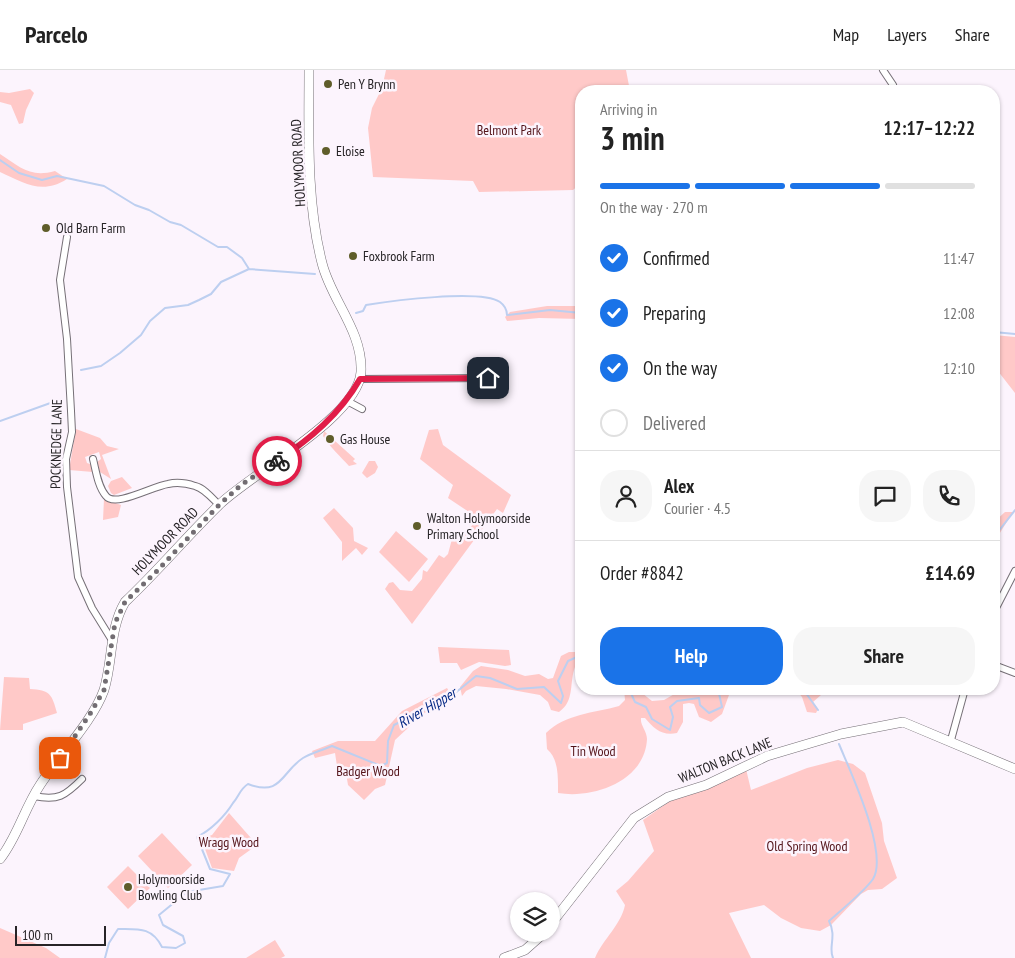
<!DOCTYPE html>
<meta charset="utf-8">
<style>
:root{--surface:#fff;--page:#f6f6f6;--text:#222;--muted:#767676;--line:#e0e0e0;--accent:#1a73e8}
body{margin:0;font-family:"PT Sans Narrow",sans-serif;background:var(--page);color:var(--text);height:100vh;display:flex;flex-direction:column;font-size:19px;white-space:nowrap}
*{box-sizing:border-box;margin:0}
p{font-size:16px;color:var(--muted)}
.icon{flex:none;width:28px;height:28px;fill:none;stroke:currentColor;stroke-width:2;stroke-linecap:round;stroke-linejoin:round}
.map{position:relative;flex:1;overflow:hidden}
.side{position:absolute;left:575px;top:15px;width:425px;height:610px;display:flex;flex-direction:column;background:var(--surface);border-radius:20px;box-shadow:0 1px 4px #0004}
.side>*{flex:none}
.buttons{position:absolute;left:510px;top:822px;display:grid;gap:10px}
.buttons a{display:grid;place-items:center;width:50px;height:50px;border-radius:50%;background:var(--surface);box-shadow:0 1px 4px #0004;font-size:25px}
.scale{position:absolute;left:15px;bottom:12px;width:91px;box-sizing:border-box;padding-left:5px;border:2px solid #272427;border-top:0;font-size:14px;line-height:18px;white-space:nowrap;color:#272427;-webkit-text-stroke:4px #fcf4fd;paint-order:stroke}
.pin{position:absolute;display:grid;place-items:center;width:42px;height:42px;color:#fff;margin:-21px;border-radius:10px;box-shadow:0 2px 8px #0006}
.courier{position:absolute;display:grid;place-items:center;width:50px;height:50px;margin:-25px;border:4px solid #e11d48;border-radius:50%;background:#fff;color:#222;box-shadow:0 1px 6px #0007}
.head em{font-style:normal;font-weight:800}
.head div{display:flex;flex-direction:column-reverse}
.head{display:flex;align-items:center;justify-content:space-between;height:85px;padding:0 25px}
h1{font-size:32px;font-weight:800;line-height:38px}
.bar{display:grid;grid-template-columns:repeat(4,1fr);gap:8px 5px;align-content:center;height:60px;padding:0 25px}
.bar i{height:6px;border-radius:4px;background:var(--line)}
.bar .active{background:var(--accent)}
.bar p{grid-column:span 4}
.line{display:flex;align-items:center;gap:12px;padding:0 25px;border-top:1px solid var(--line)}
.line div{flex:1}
.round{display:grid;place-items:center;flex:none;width:52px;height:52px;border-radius:20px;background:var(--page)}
ol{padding:0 25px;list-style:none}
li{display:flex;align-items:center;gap:15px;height:55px}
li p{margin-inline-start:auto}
li .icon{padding:5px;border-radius:50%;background:var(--accent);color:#fff;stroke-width:4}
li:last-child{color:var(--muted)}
li i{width:28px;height:28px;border:2px solid var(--line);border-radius:50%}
.cta{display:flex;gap:10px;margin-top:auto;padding:10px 25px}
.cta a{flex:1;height:58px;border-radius:20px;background:var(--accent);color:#fff;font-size:20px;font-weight:800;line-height:58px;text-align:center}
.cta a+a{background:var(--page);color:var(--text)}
header{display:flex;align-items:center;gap:30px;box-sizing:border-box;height:70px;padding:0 25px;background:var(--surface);border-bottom:1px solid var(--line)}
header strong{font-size:24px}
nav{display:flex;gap:28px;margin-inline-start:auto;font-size:18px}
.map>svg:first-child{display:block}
.green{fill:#ffc9c8}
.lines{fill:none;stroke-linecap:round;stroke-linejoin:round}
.stream{stroke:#bdcff0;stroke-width:2}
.street-casing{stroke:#767077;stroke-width:8}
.secondary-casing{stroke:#767077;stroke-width:10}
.street{stroke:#fff;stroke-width:6}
.secondary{stroke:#fff;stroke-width:9}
.done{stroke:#726d72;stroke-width:5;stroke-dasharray:0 9}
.route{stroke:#e11d48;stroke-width:6}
.poi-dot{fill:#5f5d2a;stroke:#fcf4fd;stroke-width:2}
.labels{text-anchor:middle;stroke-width:5;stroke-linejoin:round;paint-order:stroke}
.poi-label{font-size:14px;fill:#272427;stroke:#fcf4fd;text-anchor:start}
.park-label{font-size:14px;fill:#531319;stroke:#fcf4fd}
.street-label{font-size:14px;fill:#272427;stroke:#fcf4fd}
.water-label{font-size:15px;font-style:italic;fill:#062a85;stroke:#fcf4fd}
</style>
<header>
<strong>Parcelo</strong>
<nav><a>Map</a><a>Layers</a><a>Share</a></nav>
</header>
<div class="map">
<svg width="1015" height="888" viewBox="0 0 1015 888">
<rect width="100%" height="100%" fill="#fcf4fd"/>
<path class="green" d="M386 0H626L630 21H581V113L573 120 479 122 473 111 373 107 368 58 372 38 382 18Z
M30 19 34 23 26 40 23 53 19 54 11 35 0 32V22L9 23Z
M0 84C20 97 30 108 55 101L67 109C42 125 24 113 0 102Z
M547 236H581V249L539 248 507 251 505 247 510 242Z
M994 265 1015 267V323L994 296Z
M76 359 100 368 107 376 119 379 102 385 111 409 100 402 97 392 101 389 99 382 85 387 87 393 93 395V402L69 400Z
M438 359 443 375 511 425 503 443 497 439 412 554 385 519 389 513 393 512 400 520 412 521 422 509 423 500 427 502 439 485 444 488 448 484 452 469H461L478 448 448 428 453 415 420 389 429 360Z
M324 361 355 389 353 391 357 394 349 396C340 386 330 377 323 366Z
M369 391H375L378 397 375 403 367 408 362 403Z
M122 407 132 418 114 425 111 423 108 416 111 411Z
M104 429 121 435 118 447 103 450Z
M334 438 353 458 354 471 368 478 362 485 356 478 342 491V472L323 448Z
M1005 442H1013L998 466 994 468V452Z
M396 461 428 489 409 512 379 482Z
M438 577 509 580 511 595 505 596 479 592 461 600 457 593H440Z
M569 582H581V597H575C569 613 575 631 559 642L551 640 548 632 540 625 506 619 476 616 466 621 462 626 460 617 473 601 481 596 508 600 525 606 539 604 548 609 553 608 561 586Z
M4 607 29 608 30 619C50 620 52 624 57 643L23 654V660H0Z
M447 618 453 628 423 644 395 670 385 715 375 719 364 730 348 715 346 703 337 696 335 683 315 688 312 681 338 671H375L402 641Z
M624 619H637L652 631 664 630 683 619H726L729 625 722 644 711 652 699 647 694 634 689 633 683 634V652L677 663C662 666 654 659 645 648H641C640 655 647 661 647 669 645 711 594 729 558 723 558 708 559 689 547 679L546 663C565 644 594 643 619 636L625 630Z
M795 619H816L821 625 813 632 818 639 816 643 807 642 802 627Z
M838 690 853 694 865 703 882 753 884 771 897 808 882 819 868 820 861 824 831 855 820 861 801 858 781 848 764 835 729 843 751 888H595C603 869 621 855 625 835L616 821 628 811 654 781 643 750 670 731 746 699 751 720 807 698Z
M229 743 257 775 239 788 234 801 212 798 201 768 212 765Z
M162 763 192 795 168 818 138 786Z
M128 796 150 818 128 839 107 817Z
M0 858 46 878 60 888H0Z
M275 870 285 886 281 888H246Z"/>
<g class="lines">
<path class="stream" d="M0 90 19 103 42 110 57 106 104 116 135 135 149 140 170 152 181 155 218 177H227L242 188 249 199 315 204
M356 243 363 241 366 235C391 231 480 219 500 232 504 235 507 240 507 245L550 240 581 243
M994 262 1015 264
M81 300 101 296 120 283 141 265 150 251 165 238 188 235 199 230 211 224 221 212 249 199
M0 351 56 331
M994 467 1015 440
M629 619 635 632 646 637 652 649 670 660 673 647 670 637 677 631 699 628 700 635 709 643 722 637 718 619
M803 619 818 640
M105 888 109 873 118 859C139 859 152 857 162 877L176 878 185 873 183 866 163 855 159 845 187 822 223 816 230 804 210 799 197 767C211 760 225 746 233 733 239 726 240 719 248 714 282 727 281 702 303 688 311 683 323 680 332 676L381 696 387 693 388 671 394 655 449 628 476 606 490 608 517 619 544 617 561 633 563 626 558 611 568 591 577 587 581 588
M833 888C828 878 837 866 829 851 841 840 864 822 873 809 889 783 850 701 839 674"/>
<g class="street-casing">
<path id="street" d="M883 0 893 15
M67 167 60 210 67 269 71 341 72 362 66 389 67 417 78 507 92 538 113 572
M360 309 488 308
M347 331 362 339
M93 389C96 401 98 417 106 426 115 438 153 416 168 414 176 412 186 413 195 416 204 418 212 428 219 435
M994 542 1015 501
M994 595 1015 603
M951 670 965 619
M34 726C58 731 65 726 82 709"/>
</g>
<g class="secondary-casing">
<path id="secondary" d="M0 789C18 766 24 739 40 715 58 687 93 651 104 620 113 591 109 559 125 532 158 501 187 466 220 434 252 403 358 347 361 302 363 261 331 230 322 193 306 131 309 63 309 0
M551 854 634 748 668 727 706 715 767 686 841 664 903 652 1015 699
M504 888 525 880 543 864"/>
</g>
<use href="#street" class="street"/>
<use href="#secondary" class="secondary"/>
</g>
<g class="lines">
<path class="done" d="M60 688 90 644 104 620 115 553 125 532 156 502 219 435 241 415 277 391"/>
<path class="route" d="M277 391C310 369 340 344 360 309L488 308"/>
</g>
<g class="poi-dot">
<circle cx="328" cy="14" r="5"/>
<circle cx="326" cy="81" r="5"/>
<circle cx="46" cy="158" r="5"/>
<circle cx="353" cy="186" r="5"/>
<circle cx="330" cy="369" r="5"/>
<circle cx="417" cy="456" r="5"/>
<circle cx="128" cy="817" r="5"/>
</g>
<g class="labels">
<g class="poi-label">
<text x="338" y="19">Pen Y Brynn</text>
<text x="336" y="86">Eloise</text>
<text x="56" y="163">Old Barn Farm</text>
<text x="363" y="191">Foxbrook Farm</text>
<text x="340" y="374">Gas House</text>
<text x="427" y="453">Walton Holymoorside<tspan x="427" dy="16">Primary School</tspan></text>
<text x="138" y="814">Holymoorside<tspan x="138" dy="16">Bowling Club</tspan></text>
</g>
<g class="park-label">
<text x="509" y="65">Belmont Park</text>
<text x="593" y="686">Tin Wood</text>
<text x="368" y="706">Badger Wood</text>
<text x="229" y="777">Wragg Wood</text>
<text x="807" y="781">Old Spring Wood</text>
</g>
<g class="street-label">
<text transform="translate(298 93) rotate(-93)" y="5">HOLYMOOR ROAD</text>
<text transform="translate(56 374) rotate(-89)" y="5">POCKNEDGE LANE</text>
<text transform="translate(165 471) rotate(-46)" y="5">HOLYMOOR ROAD</text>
<text transform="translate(725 690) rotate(-22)" y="5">WALTON BACK LANE</text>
</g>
<g class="water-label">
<text transform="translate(427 638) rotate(-30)" y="5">River Hipper</text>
</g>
</g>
</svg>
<div class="buttons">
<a><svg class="icon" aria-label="layers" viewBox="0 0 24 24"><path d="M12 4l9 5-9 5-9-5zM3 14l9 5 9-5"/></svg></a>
</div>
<div class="scale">100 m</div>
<div class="pin" style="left:60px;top:688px;background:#ea580c"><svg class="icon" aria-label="bag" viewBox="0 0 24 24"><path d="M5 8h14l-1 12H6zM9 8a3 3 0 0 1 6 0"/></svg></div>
<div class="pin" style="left:488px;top:308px;background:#1f2937"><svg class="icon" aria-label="home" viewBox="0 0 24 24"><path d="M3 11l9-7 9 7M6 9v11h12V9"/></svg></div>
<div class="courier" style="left:277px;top:391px"><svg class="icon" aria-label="bike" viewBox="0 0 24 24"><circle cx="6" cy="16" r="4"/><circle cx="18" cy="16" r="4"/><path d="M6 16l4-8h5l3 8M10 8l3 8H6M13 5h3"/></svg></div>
<section class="side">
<div class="head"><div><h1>3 min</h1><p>Arriving in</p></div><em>12:17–12:22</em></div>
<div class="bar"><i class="active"></i><i class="active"></i><i class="active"></i><i></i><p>On the way · 270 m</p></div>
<ol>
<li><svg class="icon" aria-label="check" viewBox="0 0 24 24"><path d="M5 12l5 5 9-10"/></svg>Confirmed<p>11:47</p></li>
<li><svg class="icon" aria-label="check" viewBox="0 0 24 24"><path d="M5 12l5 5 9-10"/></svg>Preparing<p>12:08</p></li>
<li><svg class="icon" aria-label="check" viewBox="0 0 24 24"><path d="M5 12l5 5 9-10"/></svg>On the way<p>12:10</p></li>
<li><i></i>Delivered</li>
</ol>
<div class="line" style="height:90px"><a class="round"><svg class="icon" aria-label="person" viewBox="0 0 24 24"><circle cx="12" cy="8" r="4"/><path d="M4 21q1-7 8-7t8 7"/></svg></a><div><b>Alex</b><p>Courier · 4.5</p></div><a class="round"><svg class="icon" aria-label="chat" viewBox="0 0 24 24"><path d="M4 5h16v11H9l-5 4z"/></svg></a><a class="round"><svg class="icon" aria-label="phone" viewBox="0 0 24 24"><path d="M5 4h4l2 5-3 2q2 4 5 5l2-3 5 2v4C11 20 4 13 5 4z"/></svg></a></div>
<div class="line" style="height:65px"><div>Order #8842</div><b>£14.69</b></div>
<div class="cta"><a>Help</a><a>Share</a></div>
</section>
</div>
